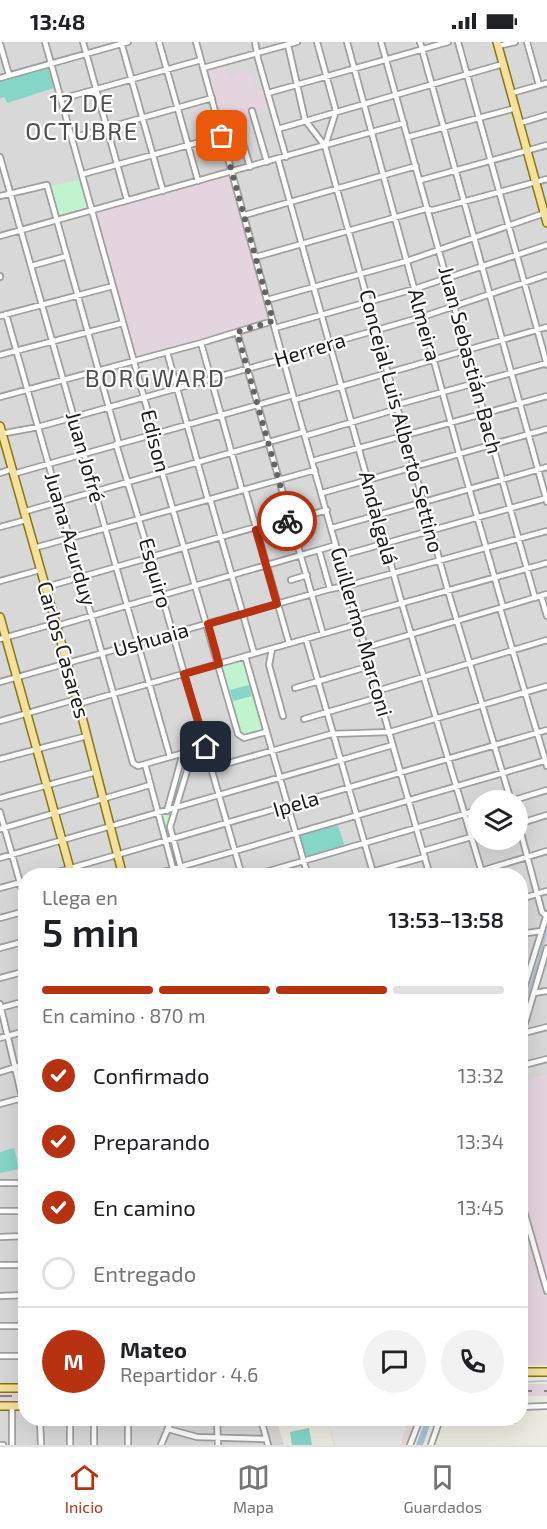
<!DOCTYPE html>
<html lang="es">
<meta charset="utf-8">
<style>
:root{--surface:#fff;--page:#f2f2f2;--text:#202124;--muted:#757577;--line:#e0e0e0;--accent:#b73210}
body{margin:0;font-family:"Exo 2",sans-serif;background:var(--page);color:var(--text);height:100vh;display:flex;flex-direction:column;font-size:22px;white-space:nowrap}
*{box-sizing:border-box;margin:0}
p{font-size:20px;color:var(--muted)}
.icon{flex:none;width:33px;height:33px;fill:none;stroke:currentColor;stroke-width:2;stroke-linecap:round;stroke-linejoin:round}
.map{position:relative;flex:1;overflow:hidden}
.details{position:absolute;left:18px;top:826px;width:510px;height:558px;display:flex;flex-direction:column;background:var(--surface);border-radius:24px;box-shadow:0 6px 24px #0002}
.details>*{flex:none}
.controls{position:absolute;left:468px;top:748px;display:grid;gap:12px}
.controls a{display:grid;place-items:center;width:60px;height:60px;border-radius:50%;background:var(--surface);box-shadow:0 6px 24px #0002;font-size:30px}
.pin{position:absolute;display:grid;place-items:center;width:51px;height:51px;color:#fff;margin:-26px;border-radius:12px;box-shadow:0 3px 9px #0006}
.courier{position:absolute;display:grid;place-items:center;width:60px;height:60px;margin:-30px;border:4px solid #b73210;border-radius:50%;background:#fff;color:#222;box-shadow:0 2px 8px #0007}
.overview em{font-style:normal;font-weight:600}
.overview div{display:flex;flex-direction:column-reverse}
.overview{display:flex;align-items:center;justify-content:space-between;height:102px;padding:0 24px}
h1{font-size:39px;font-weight:600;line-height:45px}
.bar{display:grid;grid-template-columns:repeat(4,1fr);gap:9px 6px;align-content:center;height:72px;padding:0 24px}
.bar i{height:8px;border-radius:4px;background:var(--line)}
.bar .selected{background:var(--accent)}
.bar p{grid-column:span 4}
.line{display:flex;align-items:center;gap:15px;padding:0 24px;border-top:2px solid var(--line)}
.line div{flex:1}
.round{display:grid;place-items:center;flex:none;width:63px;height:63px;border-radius:32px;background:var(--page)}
ol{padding:0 24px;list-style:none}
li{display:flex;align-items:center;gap:18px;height:66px}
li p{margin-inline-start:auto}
li .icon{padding:6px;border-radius:50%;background:var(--accent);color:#fff;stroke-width:4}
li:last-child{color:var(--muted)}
li i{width:33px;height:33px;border:3px solid var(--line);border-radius:50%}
.status{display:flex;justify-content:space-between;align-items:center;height:42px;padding:0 30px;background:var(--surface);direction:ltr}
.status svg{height:16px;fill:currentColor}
.tab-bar{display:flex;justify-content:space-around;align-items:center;height:84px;border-top:2px solid var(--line);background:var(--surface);font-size:16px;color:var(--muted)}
.tab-bar a{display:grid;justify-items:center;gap:3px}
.tab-bar .selected{color:var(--accent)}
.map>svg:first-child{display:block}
.residential{fill:#d9d8d8;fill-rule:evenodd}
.commercial{fill:#ecd8d1}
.industrial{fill:#e4d4de}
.park{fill:#c0f4cf}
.pitch{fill:#85d6c7}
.parking{fill:#e7e7e7}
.water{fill:#a5c1d7}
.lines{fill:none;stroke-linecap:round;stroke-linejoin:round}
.stream{stroke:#a5c1d7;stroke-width:1.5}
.minor-casing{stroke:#9f9f9f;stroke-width:8}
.major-casing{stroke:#87770c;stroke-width:10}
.minor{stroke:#fff;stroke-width:4.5}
.major{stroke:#f4e09f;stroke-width:7}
.rail{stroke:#696969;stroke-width:1.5;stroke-dasharray:12 12;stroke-linecap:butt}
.done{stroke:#646460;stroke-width:6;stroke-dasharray:0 10.8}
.route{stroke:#b73210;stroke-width:8}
.labels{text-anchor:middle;stroke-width:4.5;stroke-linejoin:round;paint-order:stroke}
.street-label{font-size:21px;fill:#1b1b1b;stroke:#fff}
.quarter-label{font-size:24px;letter-spacing:1.5px;fill:#4e4e4e;stroke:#fff}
</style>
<div class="status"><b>13:48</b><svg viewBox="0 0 49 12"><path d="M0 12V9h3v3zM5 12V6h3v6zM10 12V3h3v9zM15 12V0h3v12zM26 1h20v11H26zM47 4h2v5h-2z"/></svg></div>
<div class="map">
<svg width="547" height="1403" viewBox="0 0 547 1403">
<rect width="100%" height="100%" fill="#ecebe1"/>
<path class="residential" d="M0 0H289L204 24 202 17 199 21 376 650 547 599V1033L521 1041 520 834H26L25 1343H0ZM478 759H518V798H478Z
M302 0H494L547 189V352L316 416 312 415 205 29Z
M498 0H547V174Z
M547 356V596L379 646 317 422Z
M0 1363H25L26 1377H276L284 1403H0Z"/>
<path class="commercial" d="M326 1377H417L407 1403H334Z"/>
<path class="industrial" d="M224 23 229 37 235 35 234 32 246 29 247 33 251 32 256 50 263 48 268 65 219 78 206 30Z
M232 130 273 279 134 318 92 168Z
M547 1033V1237L520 1141 521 1041Z
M520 1162 547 1254V1323H521Z
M521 1342H547V1354H521Z
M0 1349H25V1360H0Z"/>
<path class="park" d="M80 138 89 167 58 176 50 144Z
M243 617 263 689 245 694 239 691 220 623Z
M192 709 168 785 182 834H176L159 772 167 769 183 711Z"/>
<path class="pitch" d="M48 25 54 46 7 61 5 55 0 56V38Z
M249 643 252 654 233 659 230 648Z
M338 783 345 805 306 816 300 793Z
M14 1106 19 1127 0 1131V1110Z
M309 1386 312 1403H292L290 1390Z"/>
<path class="parking" d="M328 1381H403L406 1386 402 1397V1403H335Z"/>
<path class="water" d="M426 1377H432L423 1403H416Z"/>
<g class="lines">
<path class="stream" d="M520 979 547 889
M520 1340 547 1339"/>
<g class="minor-casing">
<path id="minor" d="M45 0 153 388V399L238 692 244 696 266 690
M83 0 127 158
M121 0 163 149
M159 0 198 139
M196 0 293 353 430 834
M255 0 258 17 286 115
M317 0 336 69 325 104
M347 0 459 411 503 565
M381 0 535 556
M420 0 547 460
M458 0 547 323
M527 0 539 43
M0 2 9 33
M288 3 305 78 325 104 448 549 511 759
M498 4 515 0
M203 26 297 0
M0 36 128 0
M268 51 448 0
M512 51 547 41
M61 57 201 18
M252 69 267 120
M235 74 250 125
M520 81 547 73
M278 87 503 22
M408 95 516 66
M72 96 212 56
M0 115 170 715
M278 117 402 562 483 834
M83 132 222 94
M421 138 547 103
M0 154 47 143 119 402
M245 173 416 124
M0 194 404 81
M256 215 425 167 433 168 547 137
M31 224 67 214
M0 234V235
M267 258 407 219 545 171
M6 272 133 721 138 724 205 705
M0 274 113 244
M275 286 414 247 547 203
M237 290 323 592
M201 301 242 448
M167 310 208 458
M0 313 123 281
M0 355 201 301 273 279
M294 358 547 285
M396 363 547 321
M0 392 38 385 279 318 286 314 422 275 547 233
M305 394 397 367
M116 402 162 554 242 834
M312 419 547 354
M0 431 12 427
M13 432 293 353
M245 447 289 601
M322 451 547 387
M210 457 254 611
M23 470 304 390
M0 485 26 478
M332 486 547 425
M256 488 327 468
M280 500 295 496
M34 506 315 428
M319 508 330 547
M340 514 547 456
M291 538 307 533
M0 539 40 528
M46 545 256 485
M541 554 547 574
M500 566 547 724
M356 574 547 521
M0 597 53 582 60 583 336 503
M306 597 374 834
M365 606 547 552
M272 607 269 623 283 674
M245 614 308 834
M0 640 330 547 350 543 547 489
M295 646 370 624
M377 649 547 598
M78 662 358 582
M304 677 379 655
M0 679 77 657
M0 717 87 694
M145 722 175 834
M211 726 331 692 390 690 547 644
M0 756 96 730
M511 759 547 748
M167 769 183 711
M0 770 26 862
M518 780 542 870 546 874
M518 782 547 773
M0 787 150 743
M423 809 478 793
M0 816 393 703
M44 834 547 688
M149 834 547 718
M183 834 170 785 193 709
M252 834 478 768
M357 834 425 815
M464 834 547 809
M0 846 26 839
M520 857 547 849
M0 876 26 869
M520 892 541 889
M0 906 26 899
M0 936 26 929
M534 951 547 949
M520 959 547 872
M0 962 26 1072
M0 966 26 959
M520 992 547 985
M0 996 26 989
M520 998 547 906
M520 1024 547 1017
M0 1030 26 1022
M0 1062 26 1055
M0 1141H26
M520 1155 547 1249
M0 1169H26
M0 1195 26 1194
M0 1223H26
M0 1254 26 1253
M0 1284H26
M0 1314H26
M520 1365 547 1364
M40 1377 41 1403
M70 1377V1403
M128 1377V1403
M217 1377 218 1403
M261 1377 268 1403
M513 1377V1378
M168 1387 197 1395 266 1397
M0 1403H3
M12 1403V1364
M94 1403V1377
M161 1403 172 1377
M410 1403 420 1377
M431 1403 440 1377"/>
</g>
<g class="major-casing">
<path id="major" d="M497 0 547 181
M0 384 80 667 123 834
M0 575 72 834
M520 1330H547
M0 1346H26
M0 1364H26"/>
</g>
<use href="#minor" class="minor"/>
<use href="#major" class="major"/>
<path class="rail" d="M520 1349H547
M0 1354H26"/>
</g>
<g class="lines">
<path class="done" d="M222 94 273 279 237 290 290 478 287 479"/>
<path class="route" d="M206 705 184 632 219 622 208 582 277 562 256 488 287 479"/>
</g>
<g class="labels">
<g class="street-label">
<text transform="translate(424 283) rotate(75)" y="7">Almeira</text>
<text transform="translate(310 308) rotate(-17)" y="7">Herrera</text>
<text transform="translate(470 318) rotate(75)" y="7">Juan Sebastián Bach</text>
<text transform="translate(401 379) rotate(75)" y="7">Concejal Luis Alberto Settino</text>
<text transform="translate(155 399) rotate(76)" y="7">Edison</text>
<text transform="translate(85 415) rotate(74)" y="7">Juan Jofré</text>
<text transform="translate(378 476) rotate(75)" y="7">Andalgalá</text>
<text transform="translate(70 497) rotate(74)" y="7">Juana Azurduy</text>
<text transform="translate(155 531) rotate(74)" y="7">Esquiro</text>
<text transform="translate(361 590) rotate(74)" y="7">Guillermo Marconi</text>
<text transform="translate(151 598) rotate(-16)" y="7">Ushuaia</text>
<text transform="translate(63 608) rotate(74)" y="7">Carlos Casares</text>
<text transform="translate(296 762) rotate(-16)" y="7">Ipela</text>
</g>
<g class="quarter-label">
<text x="82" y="70">12 DE<tspan x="82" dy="28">OCTUBRE</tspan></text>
<text x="155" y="345">BORGWARD</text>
</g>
</g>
</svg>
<div class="controls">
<a><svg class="icon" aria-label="layers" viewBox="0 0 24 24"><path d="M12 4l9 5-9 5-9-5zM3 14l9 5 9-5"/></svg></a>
</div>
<div class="pin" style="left:222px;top:94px;background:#ea580c"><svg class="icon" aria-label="bag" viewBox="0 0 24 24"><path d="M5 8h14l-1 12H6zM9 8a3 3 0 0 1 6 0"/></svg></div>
<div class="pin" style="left:206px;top:705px;background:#1f2937"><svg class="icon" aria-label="home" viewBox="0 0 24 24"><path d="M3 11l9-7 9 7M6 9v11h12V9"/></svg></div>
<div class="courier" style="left:287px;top:479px"><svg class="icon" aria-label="bike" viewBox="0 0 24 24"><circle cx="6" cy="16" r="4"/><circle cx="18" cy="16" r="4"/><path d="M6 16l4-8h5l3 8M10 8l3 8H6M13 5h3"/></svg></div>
<section class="details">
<div class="overview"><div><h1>5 min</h1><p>Llega en</p></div><em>13:53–13:58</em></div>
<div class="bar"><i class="selected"></i><i class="selected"></i><i class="selected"></i><i></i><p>En camino · 870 m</p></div>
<ol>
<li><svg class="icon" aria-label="check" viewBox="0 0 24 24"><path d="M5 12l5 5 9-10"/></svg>Confirmado<p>13:32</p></li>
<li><svg class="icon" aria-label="check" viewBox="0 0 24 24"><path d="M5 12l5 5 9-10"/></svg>Preparando<p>13:34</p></li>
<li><svg class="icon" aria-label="check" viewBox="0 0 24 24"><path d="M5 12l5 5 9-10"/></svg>En camino<p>13:45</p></li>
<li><i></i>Entregado</li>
</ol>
<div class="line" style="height:108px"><b class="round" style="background:var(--accent);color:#fff">M</b><div><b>Mateo</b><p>Repartidor · 4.6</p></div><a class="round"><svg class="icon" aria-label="chat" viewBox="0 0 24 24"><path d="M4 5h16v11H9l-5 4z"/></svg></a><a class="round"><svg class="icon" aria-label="phone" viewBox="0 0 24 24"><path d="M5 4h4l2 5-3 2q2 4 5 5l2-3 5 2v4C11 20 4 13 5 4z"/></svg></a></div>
</section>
</div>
<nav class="tab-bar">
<a class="selected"><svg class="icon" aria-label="home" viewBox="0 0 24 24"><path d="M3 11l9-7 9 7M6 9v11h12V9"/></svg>Inicio</a>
<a><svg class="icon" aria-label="map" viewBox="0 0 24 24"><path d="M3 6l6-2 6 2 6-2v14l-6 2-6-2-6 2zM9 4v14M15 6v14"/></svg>Mapa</a>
<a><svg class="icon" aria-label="saved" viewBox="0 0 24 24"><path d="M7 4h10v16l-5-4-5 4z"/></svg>Guardados</a>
</nav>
